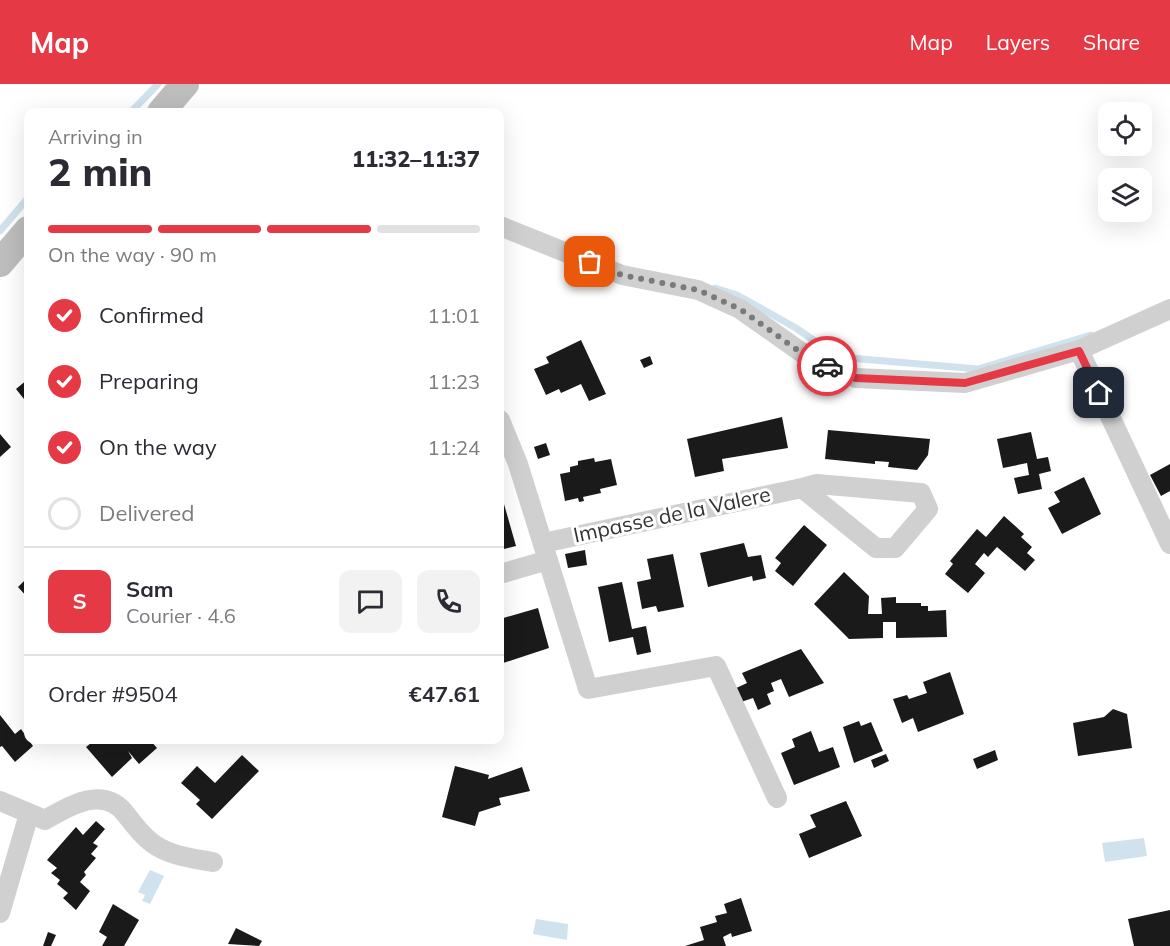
<!DOCTYPE html>
<meta charset="utf-8">
<style>
:root{--surface:#fff;--page:#f2f2f3;--text:#2b2b33;--muted:#7c7c81;--line:#e1e1e2;--accent:#e63946}
body{margin:0;font-family:Mulish,sans-serif;background:var(--page);color:var(--text);height:100vh;display:flex;flex-direction:column;font-size:22px;white-space:nowrap}
*{box-sizing:border-box;margin:0}
p{font-size:20px;color:var(--muted)}
.icon{flex:none;width:33px;height:33px;fill:none;stroke:currentColor;stroke-width:2;stroke-linecap:round;stroke-linejoin:round}
.map{position:relative;flex:1;overflow:hidden}
.panel{position:absolute;left:24px;top:24px;width:480px;height:636px;display:flex;flex-direction:column;background:var(--surface);border-radius:12px;box-shadow:0 6px 24px #0002}
.panel>*{flex:none}
.fabs{position:absolute;left:1098px;top:18px;display:grid;gap:12px}
.fabs a{display:grid;place-items:center;width:54px;height:54px;border-radius:12px;background:var(--surface);box-shadow:0 6px 24px #0002;font-size:30px}
.pin{position:absolute;display:grid;place-items:center;width:51px;height:51px;color:#fff;margin:-26px;border-radius:12px;box-shadow:0 3px 9px #0006}
.courier{position:absolute;display:grid;place-items:center;width:60px;height:60px;margin:-30px;border:4px solid #e63946;border-radius:50%;background:#fff;color:#222;box-shadow:0 2px 8px #0007}
.summary em{font-style:normal;font-weight:800}
.summary div{display:flex;flex-direction:column-reverse}
.summary{display:flex;align-items:center;justify-content:space-between;height:102px;padding:0 24px}
h1{font-size:39px;font-weight:800;line-height:45px}
.bar{display:grid;grid-template-columns:repeat(4,1fr);gap:9px 6px;align-content:center;height:72px;padding:0 24px}
.bar i{height:8px;border-radius:4px;background:var(--line)}
.bar .selected{background:var(--accent)}
.bar p{grid-column:span 4}
.line{display:flex;align-items:center;gap:15px;padding:0 24px;border-top:2px solid var(--line)}
.line div{flex:1}
.round{display:grid;place-items:center;flex:none;width:63px;height:63px;border-radius:12px;background:var(--page)}
ol{padding:0 24px;list-style:none}
li{display:flex;align-items:center;gap:18px;height:66px}
li p{margin-inline-start:auto}
li .icon{padding:6px;border-radius:50%;background:var(--accent);color:#fff;stroke-width:4}
li:last-child{color:var(--muted)}
li i{width:33px;height:33px;border:3px solid var(--line);border-radius:50%}
header{display:flex;align-items:center;gap:36px;box-sizing:border-box;height:84px;padding:0 30px;background:var(--accent);color:#fff}
header strong{font-size:28px}
nav{display:flex;gap:33px;margin-inline-start:auto;font-size:21px}
.map>svg:first-child{display:block}
.water{fill:#cfe2ee}
.lines{fill:none;stroke-linecap:round;stroke-linejoin:round}
.stream{stroke:#cfe2ee;stroke-width:7}
.building{fill:#1a1a1a}
.street{stroke:#d0d0d0;stroke-width:20}
.secondary{stroke:#bdbdbd;stroke-width:28}
.done{stroke:#7a7a7a;stroke-width:6;stroke-dasharray:0 10.8}
.route{stroke:#e63946;stroke-width:8}
.labels{text-anchor:middle;stroke-width:6;stroke-linejoin:round;paint-order:stroke}
.street-label{font-size:21px;fill:#333;stroke:#fff}
</style>
<header>
<strong>Map</strong>
<nav><a>Map</a><a>Layers</a><a>Share</a></nav>
</header>
<div class="map">
<svg width="1170" height="862" viewBox="0 0 1170 862">
<rect width="100%" height="100%" fill="#fff"/>
<path class="water" d="M1144 754 1147 772 1105 778 1102 759Z
M150 786 164 792 150 820 142 817 145 811 138 808Z
M536 835 568 840 567 856 533 850Z"/>
<g class="lines">
<path class="stream" d="M131 28 158 0
M0 147 28 114
M715 204 737 211 796 244 838 273 978 285 1091 251"/>
</g>
<path class="building" d="M581 256 606 310 589 317 581 300 561 309 559 305 546 311 534 285 549 279 546 273Z
M650 272 653 280 644 284 640 276Z
M28 295V320L16 305Z
M782 333 788 364 722 375 724 387 695 393 687 355Z
M828 346 930 355 928 371 917 386 888 383 889 378 875 377V380L825 375Z
M1031 348 1037 375 1048 373 1051 387 1039 390 1042 405 1018 410 1014 394 1029 391 1027 379 1003 384 997 355Z
M0 350 11 363 0 373Z
M546 359 550 371 538 375 534 363Z
M594 374 595 378 611 375 617 401 600 405 601 409 583 413 584 417 579 418 578 414 565 417 560 390 570 388V383L578 381V377Z
M1170 380V407L1161 412 1150 391Z
M1084 393 1101 430 1062 450 1048 424 1060 418 1054 408Z
M500 406 516 462 500 466Z
M1004 432 1024 450 1021 453 1032 463 1027 469 1035 476 1025 487 997 463 988 473 984 469 975 480 985 489 968 509 945 490 953 480 950 477 977 445 986 453Z
M804 441 827 461 793 502 775 487 781 479 775 474Z
M744 459 748 473 761 471 766 494 753 497 752 492 708 503 700 469Z
M585 466 587 481 568 484 565 470Z
M673 470 684 523 658 528 656 522 642 525 637 498 651 495 647 475Z
M844 488 869 512 868 530H882L881 514 896 513V519H921V522H928V527L946 526 947 553 896 554V538H883V554L849 555 814 520Z
M28 493V514L18 503Z
M622 498 632 545 646 542 651 568 637 571 633 553 609 558 598 503Z
M538 524 549 564 500 580V535Z
M801 565 824 599 789 613 781 595 771 599 774 607 767 610 771 620 758 626 753 614 738 619 732 606 747 599 742 589Z
M950 588 964 630 918 648 913 634 902 639 893 615 907 611 909 615 927 609 923 598Z
M1113 625 1127 630 1132 664 1078 672 1073 639 1104 633Z
M0 631 15 650 21 645 33 662 15 678 2 662 0 663Z
M859 637 861 642 871 638 883 667 854 679 843 643Z
M811 647 819 668 833 663 840 683 794 701 781 669 795 663 792 655Z
M95 656H150L157 664 139 680 128 667 132 674 112 693 86 663Z
M995 666 998 676 977 685 973 675Z
M886 670 889 677 874 684 871 676Z
M242 671 259 687 212 735 196 720 200 716 181 699 197 682 215 699Z
M455 682 489 691 488 695 522 683 530 707 499 714 501 721 479 728 475 742 442 733Z
M846 717 862 752 809 774 799 750 816 743 810 731Z
M96 737 105 745 93 759 98 762 91 770 96 774 84 788 86 791 80 798 90 807 76 826 63 814 68 809 57 800 60 796 51 789 57 784 47 776 76 743 83 751Z
M741 814 752 847 732 853 731 849 723 853 726 862H685L704 856 700 843 717 838 715 832 727 829 724 820Z
M113 820 139 836 124 862H102L107 853 99 848Z
M1170 826V862H1134L1128 835Z
M236 844 262 857 259 862 228 860Z
M48 848 56 851 51 862H43Z"/>
<g class="lines">
<path class="street" d="M500 142 622 191 698 206 740 225 811 275 856 294 965 299 1079 266 1170 225
M1079 266 1170 460
M500 336 518 380 588 605 716 582 777 714
M543 459 802 404 817 400 921 409 928 425 895 464H876L802 404
M500 490 548 476
M0 717 45 736C69 722 102 702 124 728 133 739 140 750 152 759 170 772 191 774 213 778
M0 829 29 730"/>
<path class="secondary" d="M161 28 185 0
M0 179 28 146"/>
</g>
<g class="lines">
<path class="done" d="M590 178 622 191 698 206 740 225 810 275 827 282"/>
<path class="route" d="M827 282 856 294 965 299 1079 267 1099 309"/>
</g>
<g class="labels">
<g class="street-label">
<text transform="translate(672 431) rotate(-12)" y="7">Impasse de la Valere</text>
</g>
</g>
</svg>
<div class="fabs">
<a><svg class="icon" aria-label="locate" viewBox="0 0 24 24"><circle cx="12" cy="12" r="6"/><path d="M12 2v4M12 18v4M2 12h4M18 12h4"/></svg></a>
<a><svg class="icon" aria-label="layers" viewBox="0 0 24 24"><path d="M12 4l9 5-9 5-9-5zM3 14l9 5 9-5"/></svg></a>
</div>
<div class="pin" style="left:590px;top:178px;background:#ea580c"><svg class="icon" aria-label="bag" viewBox="0 0 24 24"><path d="M5 8h14l-1 12H6zM9 8a3 3 0 0 1 6 0"/></svg></div>
<div class="pin" style="left:1099px;top:309px;background:#1f2937"><svg class="icon" aria-label="home" viewBox="0 0 24 24"><path d="M3 11l9-7 9 7M6 9v11h12V9"/></svg></div>
<div class="courier" style="left:827px;top:282px"><svg class="icon" aria-label="car" viewBox="0 0 24 24"><path d="M5 17H2v-5l4-1 3-4h7l3 4 3 1v5h-3M9 17h6M6 11h13"/><circle cx="7" cy="17" r="2"/><circle cx="17" cy="17" r="2"/></svg></div>
<section class="panel">
<div class="summary"><div><h1>2 min</h1><p>Arriving in</p></div><em>11:32–11:37</em></div>
<div class="bar"><i class="selected"></i><i class="selected"></i><i class="selected"></i><i></i><p>On the way · 90 m</p></div>
<ol>
<li><svg class="icon" aria-label="check" viewBox="0 0 24 24"><path d="M5 12l5 5 9-10"/></svg>Confirmed<p>11:01</p></li>
<li><svg class="icon" aria-label="check" viewBox="0 0 24 24"><path d="M5 12l5 5 9-10"/></svg>Preparing<p>11:23</p></li>
<li><svg class="icon" aria-label="check" viewBox="0 0 24 24"><path d="M5 12l5 5 9-10"/></svg>On the way<p>11:24</p></li>
<li><i></i>Delivered</li>
</ol>
<div class="line" style="height:108px"><b class="round" style="background:var(--accent);color:#fff">S</b><div><b>Sam</b><p>Courier · 4.6</p></div><a class="round"><svg class="icon" aria-label="chat" viewBox="0 0 24 24"><path d="M4 5h16v11H9l-5 4z"/></svg></a><a class="round"><svg class="icon" aria-label="phone" viewBox="0 0 24 24"><path d="M5 4h4l2 5-3 2q2 4 5 5l2-3 5 2v4C11 20 4 13 5 4z"/></svg></a></div>
<div class="line" style="height:78px"><div>Order #9504</div><b>€47.61</b></div>
</section>
</div>
